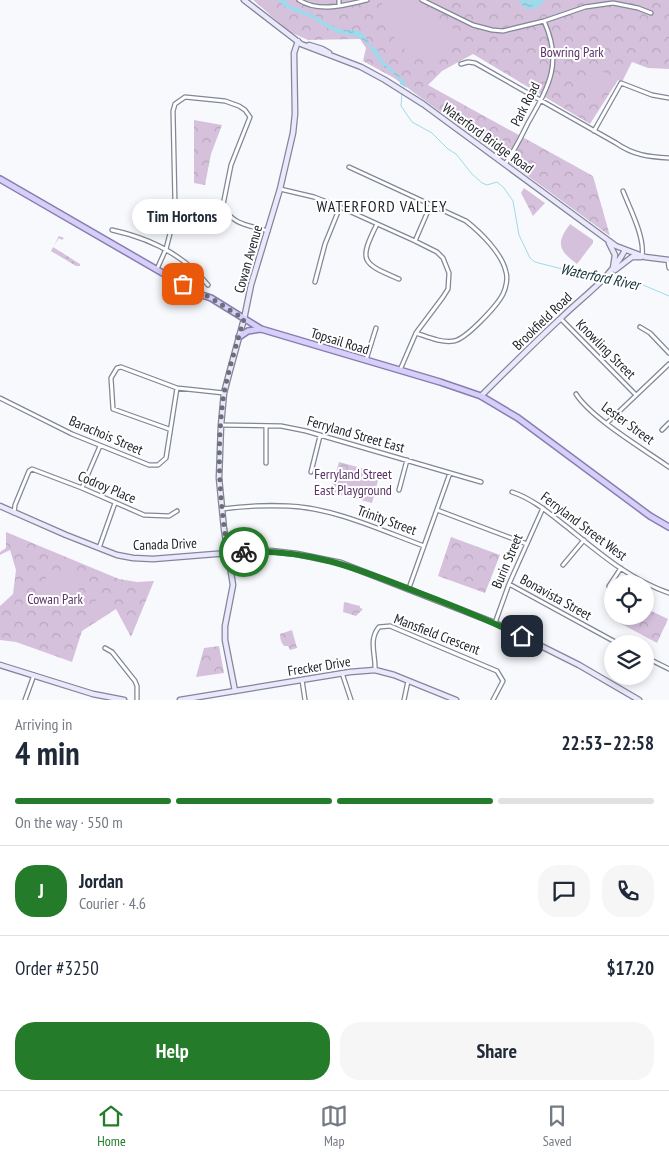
<!DOCTYPE html>
<meta charset="utf-8">
<style>
:root{--surface:#fff;--page:#f6f6f7;--text:#1f2937;--muted:#747a83;--line:#e0e1e3;--accent:#247c2b}
body{margin:0;font-family:"PT Sans Narrow",sans-serif;background:var(--page);color:var(--text);height:100vh;display:flex;flex-direction:column;font-size:19px;white-space:nowrap}
*{box-sizing:border-box;margin:0}
p{font-size:16px;color:var(--muted)}
.icon{flex:none;width:28px;height:28px;fill:none;stroke:currentColor;stroke-width:2;stroke-linecap:round;stroke-linejoin:round}
.map{position:relative;height:700px;overflow:hidden}
.sheet{display:flex;flex-direction:column;background:var(--surface);flex:1}
.sheet>*{flex:none}
.tools{position:absolute;left:604px;top:575px;display:grid;gap:10px}
.tools a{display:grid;place-items:center;width:50px;height:50px;border-radius:50%;background:var(--surface);box-shadow:0 2px 8px #0003;font-size:25px}
.pin{position:absolute;display:grid;place-items:center;width:42px;height:42px;color:#fff;margin:-21px;border-radius:10px;box-shadow:0 2px 8px #0006}
.courier{position:absolute;display:grid;place-items:center;width:50px;height:50px;margin:-25px;border:4px solid #247c2b;border-radius:50%;background:#fff;color:#222;box-shadow:0 1px 6px #0007}
.bubble{position:absolute;height:35px;border-radius:18px;background:var(--surface);box-shadow:0 2px 8px #0003;font-size:16px;font-weight:800;line-height:35px;text-align:center}
.summary em{font-style:normal;font-weight:800}
.summary div{display:flex;flex-direction:column-reverse}
.summary{display:flex;align-items:center;justify-content:space-between;height:85px;padding:0 15px}
h1{font-size:32px;font-weight:800;line-height:38px}
.bar{display:grid;grid-template-columns:repeat(4,1fr);gap:8px 5px;align-content:center;height:60px;padding:0 15px}
.bar i{height:6px;border-radius:4px;background:var(--line)}
.bar .on{background:var(--accent)}
.bar p{grid-column:span 4}
.line{display:flex;align-items:center;gap:12px;padding:0 15px;border-top:1px solid var(--line)}
.line div{flex:1}
.round{display:grid;place-items:center;flex:none;width:52px;height:52px;border-radius:20px;background:var(--page)}
.primary-button{display:flex;gap:10px;margin-top:auto;padding:10px 15px}
.primary-button a{flex:1;height:58px;border-radius:20px;background:var(--accent);color:#fff;font-size:20px;font-weight:800;line-height:58px;text-align:center}
.primary-button a+a{background:var(--page);color:var(--text)}
.tabs{display:flex;justify-content:space-around;align-items:center;height:70px;border-top:1px solid var(--line);background:var(--surface);font-size:14px;color:var(--muted)}
.tabs a{display:grid;justify-items:center;gap:2px}
.tabs .on{color:var(--accent)}
.map>svg:first-child{display:block}
.grass{fill:url(#grass-dots)}
.park{fill:url(#park-crowns)}
.pitch{fill:#d6c1dd}
.water{fill:url(#water-ripples)}
.lines{fill:none;stroke-linecap:round;stroke-linejoin:round}
.stream{stroke:#a0d9eb;stroke-width:1}
.street-casing{stroke:#818797;stroke-width:5.5}
.secondary-casing{stroke:#818797;stroke-width:7}
.primary-casing{stroke:#867eaf;stroke-width:8}
.street{stroke:#fff;stroke-width:3}
.secondary{stroke:#ebe7fc;stroke-width:4.5}
.primary{stroke:#d7cffa;stroke-width:5}
.done{stroke:#6d6f74;stroke-width:5;stroke-dasharray:0 9}
.route{stroke:#247c2b;stroke-width:6}
.labels{text-anchor:middle;stroke-width:4;stroke-linejoin:round;paint-order:stroke}
.park-label{font-size:14px;fill:#593366;stroke:#fff}
.street-label{font-size:14px;fill:#22242b;stroke:#fff}
.water-label{font-size:15px;font-style:italic;fill:#122f37;stroke:#fff}
.quarter-label{font-size:16px;letter-spacing:1px;fill:#22242b;stroke:#fff}
</style>
<div class="map">
<svg width="669" height="700" viewBox="0 0 669 700">
<defs>
<pattern id="grass-dots" width="8" height="8" patternUnits="userSpaceOnUse" patternTransform="scale(1.25)"><rect width="8" height="8" fill="#d6c1dd"/><path d="M2 2h.1M6 6h.1" fill="none" stroke="#b7a6be" stroke-width="1.8" stroke-linecap="round"/></pattern>
<pattern id="park-crowns" width="20" height="18" patternUnits="userSpaceOnUse" patternTransform="scale(1.25)"><rect width="20" height="18" fill="#d6c1dd"/><path d="M2 6a3 3 0 1 1 6 0M12 15a3 3 0 1 1 6 0" fill="none" stroke="#b7a6be"/></pattern>
<pattern id="water-ripples" width="26" height="14" patternUnits="userSpaceOnUse" patternTransform="scale(1.25)"><rect width="26" height="14" fill="#a0d9eb"/><path d="M2 4q2-2 4 0t4 0M15 11q2-2 4 0t4 0" fill="none" stroke="#8abaca"/></pattern>
</defs>
<rect width="100%" height="100%" fill="#f8f9fd"/>
<path class="grass" d="M59 236 64 238 62 240 59 238 53 247 80 264V266H76L51 251Z"/>
<path class="park" d="M253 0H669V69L648 68 632 62 622 82 618 80 590 124 473 54 442 71 428 85 593 176 610 236 394 78 363 61 366 48 360 39 308 40 290 32Z
M194 120 222 125 211 154 205 185 194 183Z
M524 188 545 203 533 216 521 193Z
M339 462 380 473 372 503 330 492Z
M6 532 119 579 137 582 154 581 131 637 116 609 82 631 72 662 16 642 0 640V606L13 594 16 570 10 550 0 555V552L6 548Z
M451 537 500 555 485 593 438 576Z
M344 602 360 606V608L363 609 356 616 343 612Z
M645 608 668 619 657 643 616 621 619 616H645Z
M292 630 297 648 290 650 288 646H284C281 642 280 639 280 634Z
M219 646 224 673 196 677 204 648Z"/>
<path class="pitch" d="M382 0H409L423 4 430 17 453 28 463 36 460 44C449 48 426 60 414 56 404 52 387 30 384 20 382 14 382 6 382 0Z
M591 66 609 75 599 93 582 83Z
M570 224 593 240V243L577 264C558 250 556 243 570 224Z
M48 568 82 581 70 615C52 606 41 588 48 568Z
M101 598 110 613 92 623 83 608Z"/>
<path class="water" d="M278 0H286L289 5 312 14 332 26 343 30H355L363 33 372 47 377 49 382 60 404 80 406 88 400 84C399 73 388 72 382 65 375 58 371 46 363 40 357 35 350 36 342 34 327 31 318 19 304 15 293 11 286 10 278 0Z
M519 0H544C538 12 524 13 519 0Z"/>
<g class="lines">
<path class="stream" d="M402 92 401 106 412 122 432 133 448 149 456 154 472 174 482 183 487 185 497 182 504 188 513 201 519 235 530 258 535 262 601 279
M605 280H623L636 282 669 296"/>
<g class="street-casing">
<path id="street" d="M299 0C319 13 345 5 367 0
M339 0V5
M422 0 473 25 492 30 503 31 515 28 544 21 585 7 613 3 638 8 651 13
M461 64 468 62 475 63 616 143C633 155 649 157 669 158
M594 131 621 83 652 95 669 98
M505 164C514 152 521 137 528 123 549 86 563 63 544 21
M349 167 466 221C480 232 502 253 506 272 508 278 506 288 503 294 497 306 466 339 454 341 441 343 428 337 416 333
M280 189 314 197 340 207 415 241 437 252 443 258 449 273 448 289 443 297 416 333 400 370
M623 191C630 209 645 237 642 256
M175 204 223 205
M377 224C358 262 362 263 399 279
M112 230C149 238 184 255 208 285
M415 241 431 204
M668 260 669 268
M157 269 166 249 173 222 175 204 173 111 175 104 185 97 225 101 239 106 245 110 250 117 231 165 223 205C231 225 249 225 268 231
M315 282 325 244 340 207
M561 319 636 395
M640 327 650 333 669 353
M366 360 376 328
M576 394C591 418 645 450 669 467
M0 398 72 434 149 465H158L166 458 177 388
M607 423 669 364
M221 425 281 426 306 431 481 482
M169 429 113 409 111 378 117 368 121 367 177 388 224 393
M662 430 669 423
M266 463V426
M311 472 320 436
M82 488 100 446
M399 490 407 460
M512 492C533 499 549 513 567 527 598 552 630 580 669 593
M222 509C244 506 266 505 288 506 335 508 380 530 424 546
M437 510 527 544
M14 513 15 505 29 471 32 469 82 488 144 515 169 516 177 511
M99 548 115 503
M563 565 584 540
M509 584 619 644
M609 586 621 568
M409 588 450 473
M495 623 509 584 543 508
M105 648 112 652 135 681 137 686V700
M645 657 669 669
M375 670C376 655 368 640 379 627L390 626 497 671 503 681 493 700
M342 673 351 700
M302 680 305 700
M25 700 34 675
M404 700 408 681"/>
</g>
<g class="secondary-casing">
<path id="secondary" d="M244 0 301 44 361 67 385 80 423 104 616 246 645 257 669 260
M309 45 322 49 329 53
M609 243 615 255 613 268
M615 270 632 257H641
M481 396C507 370 533 344 560 319 583 296 610 279 625 250
M0 506 66 535 117 555 133 558 153 559 228 553 271 551 297 554 341 563 495 623 579 665 639 700
M0 665 93 694 124 700
M235 691 225 640V626L233 585 224 529 219 478 221 425 224 393 229 374 244 319 251 285 280 189 293 133 295 114 294 53 298 41
M180 700 350 672 375 670 394 675 456 700"/>
</g>
<g class="primary-casing">
<path id="primary" d="M0 179 199 294 211 298 261 329 440 382 481 396 518 418 650 516 669 527
M239 337 248 331 261 329"/>
</g>
<use href="#street" class="street"/>
<use href="#secondary" class="secondary"/>
<use href="#primary" class="primary"/>
</g>
<g class="lines">
<path class="done" d="M183 284 211 298 244 319C237 343 229 368 224 393 216 446 219 500 228 553L244 552"/>
<path class="route" d="M244 552C310 549 356 568 417 592 452 605 487 620 522 636"/>
</g>
<g class="labels">
<g class="park-label">
<text x="572" y="57">Bowring Park</text>
<text x="353" y="479">Ferryland Street<tspan x="353" dy="16">East Playground</tspan></text>
<text x="55" y="604">Cowan Park</text>
</g>
<g class="street-label">
<text transform="translate(525 104) rotate(-63)" y="5">Park Road</text>
<text transform="translate(488 138) rotate(36)" y="5">Waterford Bridge Road</text>
<text transform="translate(248 259) rotate(-74)" y="5">Cowan Avenue</text>
<text transform="translate(542 321) rotate(-44)" y="5">Brookfield Road</text>
<text transform="translate(340 341) rotate(17)" y="5">Topsail Road</text>
<text transform="translate(606 349) rotate(45)" y="5">Knowling Street</text>
<text transform="translate(628 423) rotate(36)" y="5">Lester Street</text>
<text transform="translate(356 434) rotate(16)" y="5">Ferryland Street East</text>
<text transform="translate(106 435) rotate(23)" y="5">Barachois Street</text>
<text transform="translate(107 487) rotate(23)" y="5">Codroy Place</text>
<text transform="translate(387 520) rotate(20)" y="5">Trinity Street</text>
<text transform="translate(584 526) rotate(37)" y="5">Ferryland Street West</text>
<text transform="translate(165 544) rotate(-2)" y="5">Canada Drive</text>
<text transform="translate(507 561) rotate(-67)" y="5">Burin Street</text>
<text transform="translate(556 597) rotate(29)" y="5">Bonavista Street</text>
<text transform="translate(437 634) rotate(21)" y="5">Mansfield Crescent</text>
<text transform="translate(319 666) rotate(-9)" y="5">Frecker Drive</text>
</g>
<g class="water-label">
<text transform="translate(600 277) rotate(12)" y="5">Waterford River</text>
</g>
<g class="quarter-label">
<text x="382" y="212">WATERFORD VALLEY</text>
</g>
</g>
</svg>
<div class="tools">
<a><svg class="icon" aria-label="locate" viewBox="0 0 24 24"><circle cx="12" cy="12" r="6"/><path d="M12 2v4M12 18v4M2 12h4M18 12h4"/></svg></a>
<a><svg class="icon" aria-label="layers" viewBox="0 0 24 24"><path d="M12 4l9 5-9 5-9-5zM3 14l9 5 9-5"/></svg></a>
</div>
<div class="pin" style="left:183px;top:284px;background:#ea580c"><svg class="icon" aria-label="bag" viewBox="0 0 24 24"><path d="M5 8h14l-1 12H6zM9 8a3 3 0 0 1 6 0"/></svg></div>
<div class="pin" style="left:522px;top:636px;background:#1f2937"><svg class="icon" aria-label="home" viewBox="0 0 24 24"><path d="M3 11l9-7 9 7M6 9v11h12V9"/></svg></div>
<div class="courier" style="left:244px;top:552px"><svg class="icon" aria-label="bike" viewBox="0 0 24 24"><circle cx="6" cy="16" r="4"/><circle cx="18" cy="16" r="4"/><path d="M6 16l4-8h5l3 8M10 8l3 8H6M13 5h3"/></svg></div>
<div class="bubble" style="left:132px;top:199px;width:100px">Tim Hortons</div>
</div>
<section class="sheet">
<div class="summary"><div><h1>4 min</h1><p>Arriving in</p></div><em>22:53–22:58</em></div>
<div class="bar"><i class="on"></i><i class="on"></i><i class="on"></i><i></i><p>On the way · 550 m</p></div>
<div class="line" style="height:90px"><b class="round" style="background:var(--accent);color:#fff">J</b><div><b>Jordan</b><p>Courier · 4.6</p></div><a class="round"><svg class="icon" aria-label="chat" viewBox="0 0 24 24"><path d="M4 5h16v11H9l-5 4z"/></svg></a><a class="round"><svg class="icon" aria-label="phone" viewBox="0 0 24 24"><path d="M5 4h4l2 5-3 2q2 4 5 5l2-3 5 2v4C11 20 4 13 5 4z"/></svg></a></div>
<div class="line" style="height:65px"><div>Order #3250</div><b>$17.20</b></div>
<div class="primary-button"><a>Help</a><a>Share</a></div>
</section>
<nav class="tabs">
<a class="on"><svg class="icon" aria-label="home" viewBox="0 0 24 24"><path d="M3 11l9-7 9 7M6 9v11h12V9"/></svg>Home</a>
<a><svg class="icon" aria-label="map" viewBox="0 0 24 24"><path d="M3 6l6-2 6 2 6-2v14l-6 2-6-2-6 2zM9 4v14M15 6v14"/></svg>Map</a>
<a><svg class="icon" aria-label="saved" viewBox="0 0 24 24"><path d="M7 4h10v16l-5-4-5 4z"/></svg>Saved</a>
</nav>
